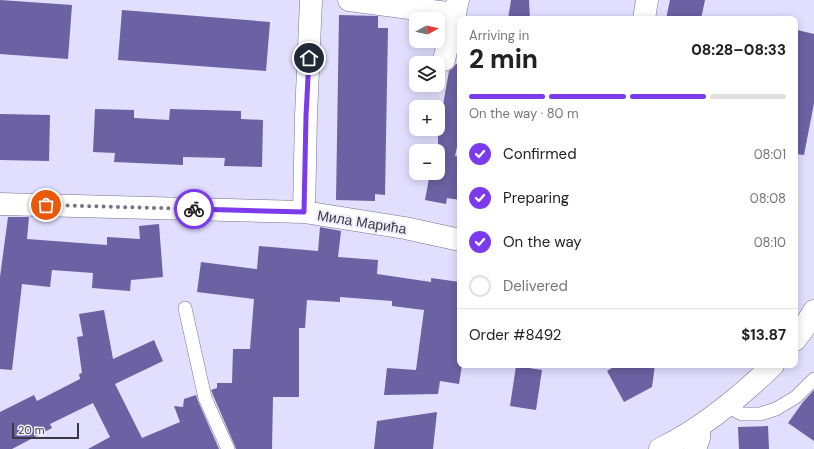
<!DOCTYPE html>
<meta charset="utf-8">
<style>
:root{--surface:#fff;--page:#f6f6f6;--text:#222;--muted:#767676;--line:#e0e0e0;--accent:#7c3aed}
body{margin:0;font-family:"DM Sans",sans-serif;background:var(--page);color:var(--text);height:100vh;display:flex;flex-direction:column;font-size:15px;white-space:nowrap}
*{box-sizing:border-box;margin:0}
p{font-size:13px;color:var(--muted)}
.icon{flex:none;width:22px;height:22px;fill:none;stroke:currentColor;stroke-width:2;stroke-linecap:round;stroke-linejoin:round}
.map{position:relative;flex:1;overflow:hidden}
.side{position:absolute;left:457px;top:16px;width:341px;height:352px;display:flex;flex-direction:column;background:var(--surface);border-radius:8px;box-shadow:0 2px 10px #0003}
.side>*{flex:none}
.needle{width:26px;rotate:82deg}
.tools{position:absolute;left:409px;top:12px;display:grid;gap:8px}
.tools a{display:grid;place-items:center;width:36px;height:36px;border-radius:8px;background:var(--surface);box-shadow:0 2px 10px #0003;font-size:20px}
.scale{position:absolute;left:12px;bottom:10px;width:67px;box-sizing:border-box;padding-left:4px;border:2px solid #3b3946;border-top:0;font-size:11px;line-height:14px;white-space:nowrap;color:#3b3946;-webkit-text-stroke:3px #efeefb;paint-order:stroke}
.pin{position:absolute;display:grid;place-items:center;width:34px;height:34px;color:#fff;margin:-17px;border:2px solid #fff;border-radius:50%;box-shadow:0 1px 4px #0007}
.courier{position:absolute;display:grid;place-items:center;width:40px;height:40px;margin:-20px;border:3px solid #7c3aed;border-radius:50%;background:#fff;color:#222;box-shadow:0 1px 5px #0007}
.overview em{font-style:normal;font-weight:800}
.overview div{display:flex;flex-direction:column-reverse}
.overview{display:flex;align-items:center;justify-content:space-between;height:68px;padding:0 12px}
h1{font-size:26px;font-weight:800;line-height:30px}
.bar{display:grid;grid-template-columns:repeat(4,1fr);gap:6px 4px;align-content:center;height:48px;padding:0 12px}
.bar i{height:5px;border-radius:3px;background:var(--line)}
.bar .selected{background:var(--accent)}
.bar p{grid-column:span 4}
.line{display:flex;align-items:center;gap:10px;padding:0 12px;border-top:1px solid var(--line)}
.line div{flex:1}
ol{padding:0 12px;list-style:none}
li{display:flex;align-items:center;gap:12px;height:44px}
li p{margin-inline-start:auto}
li .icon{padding:4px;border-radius:50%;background:var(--accent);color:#fff;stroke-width:4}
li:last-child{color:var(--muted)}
li i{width:22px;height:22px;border:2px solid var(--line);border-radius:50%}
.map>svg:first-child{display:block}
.building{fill:#6c61a2}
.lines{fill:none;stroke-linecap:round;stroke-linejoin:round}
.service-casing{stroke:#75718e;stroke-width:14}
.minor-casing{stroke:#75718e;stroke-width:23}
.tertiary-casing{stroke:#75718e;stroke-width:23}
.service{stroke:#fff;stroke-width:13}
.minor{stroke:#fff;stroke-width:22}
.tertiary{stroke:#fff;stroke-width:22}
.done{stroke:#757386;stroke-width:4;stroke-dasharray:0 7.2}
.route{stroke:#7c3aed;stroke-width:5}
.labels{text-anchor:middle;stroke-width:4;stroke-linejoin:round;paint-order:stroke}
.street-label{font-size:14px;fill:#3b3946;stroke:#efeefb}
</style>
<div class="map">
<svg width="814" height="449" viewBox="0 0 814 449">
<rect width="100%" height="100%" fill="#e1defe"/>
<path class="building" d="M0 0 72 5 68 59 0 54Z
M511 0H529L530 19H508Z
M670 0H705L701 19H666Z
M122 10 270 22 266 71 118 60Z
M339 15 378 16V28H388L385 195 375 194V201L336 200Z
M797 30 814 34V103L804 155 795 154V40Z
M456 64H460V133L455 156 460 157V200L447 198 446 204 425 200 430 173H438V133L449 71 453 68Z
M95 109 134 110V118L169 120 170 109 241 111V119L263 120 262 167 224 166 225 158 183 157V165L114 162 115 153 93 152Z
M0 114 50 115 49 161 0 160Z
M8 217H29L27 239 107 245V237L140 239 139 226 159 224 163 277 131 280 130 291 92 288 93 273 52 270 50 287 22 284 12 370 0 369V277Z
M320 227 341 231 338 257 378 260 377 274 431 282V278L460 282V365H462L459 384 440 381 438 394 384 395 387 368 416 370 424 310 392 306V301L340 297V302L307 300 305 328H299V397H273L272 449H236L235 446 213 395 211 390 217 388V383H232L233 349H250L254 299 197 292 201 262 257 269 259 246 318 251Z
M104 310 113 359 154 340 163 361 115 384 142 438 180 422 174 406 183 407 184 399 196 395 198 401 219 449H88L110 437 93 403 50 424 52 428 12 449H0V412L34 395 37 401 80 379 79 374 82 373 77 337 83 336 79 314Z
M617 365H655L652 387 624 402 607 371Z
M516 366 542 370 536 410 510 406Z
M814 390V441L788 423 803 402Z
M437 412 433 449H374L377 421Z
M768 426 769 449H739L738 427Z"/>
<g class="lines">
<g class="service-casing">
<path id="service" d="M185 308 205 398 228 449
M727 406 742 414H760L776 409 796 397 814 379"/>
</g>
<g class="minor-casing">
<path id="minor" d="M349 0 455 14
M644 19 647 0
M444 60 458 0
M0 204 304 212 405 228 460 240
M304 212 306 116 311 0
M695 449 699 438V427"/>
</g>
<g class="tertiary-casing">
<path id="tertiary" d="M795 340 802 331 814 311
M660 449C703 428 739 398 773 365"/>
</g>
<use href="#service" class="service"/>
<use href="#minor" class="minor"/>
<use href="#tertiary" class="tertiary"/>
</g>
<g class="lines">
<path class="done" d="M46 205 194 209"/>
<path class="route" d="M194 209 304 212 306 116 309 58"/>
</g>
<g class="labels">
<g class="street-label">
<text transform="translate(362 222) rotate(9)" y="5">Мила Марића</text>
</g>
</g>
</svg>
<div class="tools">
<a><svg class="needle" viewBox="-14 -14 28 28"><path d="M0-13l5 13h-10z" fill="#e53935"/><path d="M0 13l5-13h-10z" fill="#767676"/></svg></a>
<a><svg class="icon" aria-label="layers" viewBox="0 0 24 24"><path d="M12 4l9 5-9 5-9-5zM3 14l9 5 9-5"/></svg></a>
<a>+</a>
<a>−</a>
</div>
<div class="scale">20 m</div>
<div class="pin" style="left:46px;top:205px;background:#ea580c"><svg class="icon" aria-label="bag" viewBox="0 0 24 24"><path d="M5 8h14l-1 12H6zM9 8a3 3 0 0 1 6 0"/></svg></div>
<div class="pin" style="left:309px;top:58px;background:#1f2937"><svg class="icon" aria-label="home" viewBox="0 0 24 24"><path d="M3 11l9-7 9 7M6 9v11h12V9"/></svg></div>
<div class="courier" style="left:194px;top:209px"><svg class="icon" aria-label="bike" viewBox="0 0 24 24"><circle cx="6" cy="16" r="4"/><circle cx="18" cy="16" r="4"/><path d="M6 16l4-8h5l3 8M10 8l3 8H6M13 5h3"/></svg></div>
<section class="side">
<div class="overview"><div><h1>2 min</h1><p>Arriving in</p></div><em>08:28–08:33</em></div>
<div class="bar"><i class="selected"></i><i class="selected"></i><i class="selected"></i><i></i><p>On the way · 80 m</p></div>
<ol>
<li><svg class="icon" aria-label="check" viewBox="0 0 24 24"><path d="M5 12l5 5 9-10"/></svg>Confirmed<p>08:01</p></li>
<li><svg class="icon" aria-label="check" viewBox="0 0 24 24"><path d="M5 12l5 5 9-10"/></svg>Preparing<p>08:08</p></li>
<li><svg class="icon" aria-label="check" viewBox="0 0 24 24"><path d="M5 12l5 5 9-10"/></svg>On the way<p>08:10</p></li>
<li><i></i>Delivered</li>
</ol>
<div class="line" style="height:52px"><div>Order #8492</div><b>$13.87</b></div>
</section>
</div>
